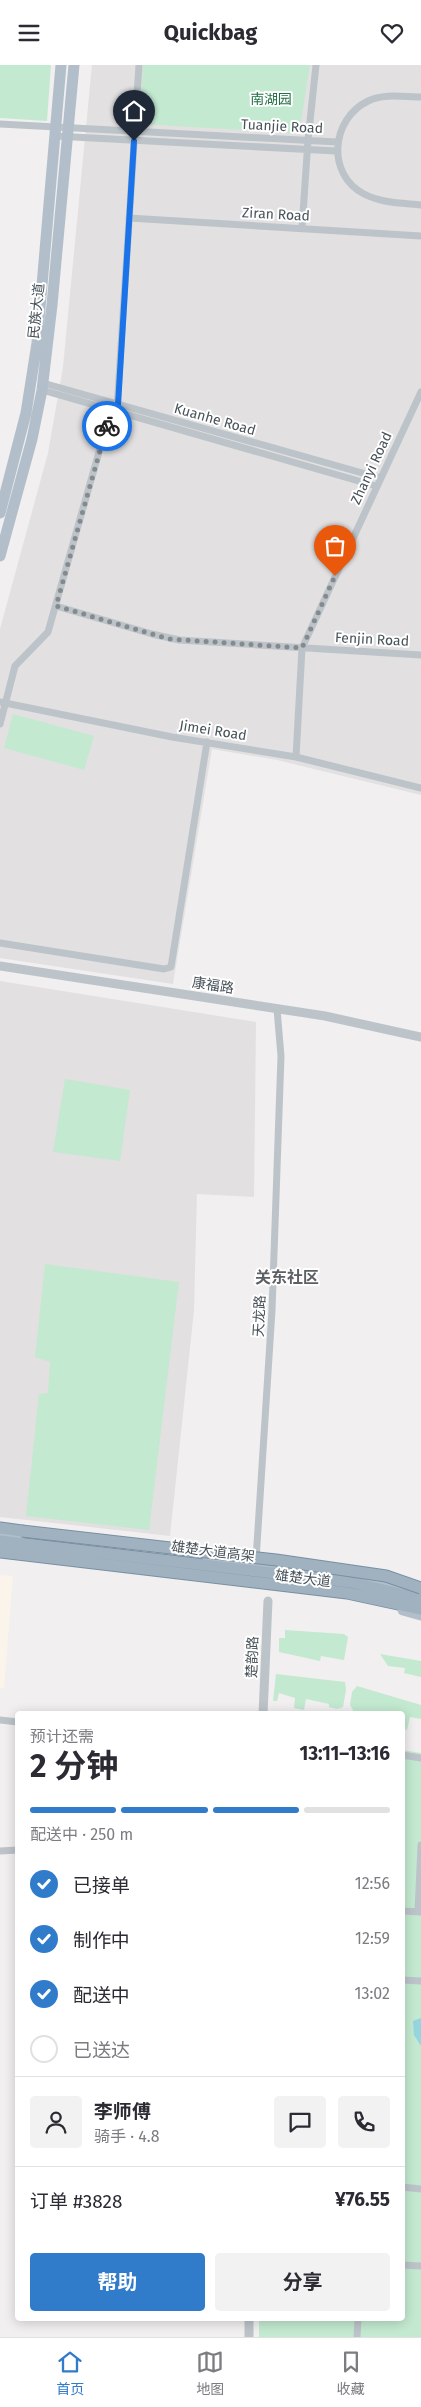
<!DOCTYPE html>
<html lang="zh">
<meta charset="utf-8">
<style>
:root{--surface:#fff;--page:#f2f2f3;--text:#2b2b33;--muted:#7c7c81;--line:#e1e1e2;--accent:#307bca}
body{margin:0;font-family:"Fira Sans","Noto Sans SC",sans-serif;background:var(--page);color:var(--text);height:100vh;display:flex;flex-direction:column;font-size:19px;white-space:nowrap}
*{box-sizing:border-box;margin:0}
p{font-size:16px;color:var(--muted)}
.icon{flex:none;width:28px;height:28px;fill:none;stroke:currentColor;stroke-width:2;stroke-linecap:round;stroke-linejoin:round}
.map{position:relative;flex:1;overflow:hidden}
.panel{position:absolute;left:15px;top:1646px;width:390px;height:610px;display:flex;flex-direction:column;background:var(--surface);border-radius:5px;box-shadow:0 2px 12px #0003}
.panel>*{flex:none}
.pin{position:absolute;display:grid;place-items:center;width:42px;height:42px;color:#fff;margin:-51px -21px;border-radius:50% 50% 50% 0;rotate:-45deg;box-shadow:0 0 5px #0007}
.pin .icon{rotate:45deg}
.courier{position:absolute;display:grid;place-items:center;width:50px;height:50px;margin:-25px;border:4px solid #1a73e8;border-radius:50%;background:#fff;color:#222;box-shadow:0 1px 6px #0007}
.headline em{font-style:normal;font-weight:700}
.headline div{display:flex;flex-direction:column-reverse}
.headline{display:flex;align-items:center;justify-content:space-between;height:85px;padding:0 15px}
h1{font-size:32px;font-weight:700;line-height:38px}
.bar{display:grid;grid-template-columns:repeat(4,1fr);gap:8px 5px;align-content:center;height:60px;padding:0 15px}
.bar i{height:6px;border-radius:4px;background:var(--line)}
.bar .selected{background:var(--accent)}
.bar p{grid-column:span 4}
.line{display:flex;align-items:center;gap:12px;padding:0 15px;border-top:1px solid var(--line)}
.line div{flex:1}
.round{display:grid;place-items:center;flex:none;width:52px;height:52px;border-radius:5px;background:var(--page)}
ol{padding:0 15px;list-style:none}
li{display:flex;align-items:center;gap:15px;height:55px}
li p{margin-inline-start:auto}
li .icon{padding:5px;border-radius:50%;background:var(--accent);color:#fff;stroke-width:4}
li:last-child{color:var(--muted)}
li i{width:28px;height:28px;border:2px solid var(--line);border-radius:50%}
.cta{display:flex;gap:10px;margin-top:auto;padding:10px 15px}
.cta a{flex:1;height:58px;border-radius:5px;background:var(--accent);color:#fff;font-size:20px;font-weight:700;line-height:58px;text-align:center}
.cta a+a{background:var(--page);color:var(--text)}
header{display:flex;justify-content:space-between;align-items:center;height:65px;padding:0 15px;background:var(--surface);font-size:22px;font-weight:700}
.dock{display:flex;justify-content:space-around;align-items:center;height:70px;border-top:1px solid var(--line);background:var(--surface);font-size:14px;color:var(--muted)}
.dock a{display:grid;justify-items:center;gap:2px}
.dock .selected{color:var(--accent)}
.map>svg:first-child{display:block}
.commercial{fill:#faf4ea}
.education{fill:#e2e0e0}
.green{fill:#c3e9d0}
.water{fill:#95d5e0}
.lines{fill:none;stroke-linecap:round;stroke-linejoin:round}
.trunk-casing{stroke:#788fa3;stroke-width:13}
.minor{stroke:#bcc4ca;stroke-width:7}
.tertiary{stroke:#bcc4ca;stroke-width:9}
.primary{stroke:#b2bfca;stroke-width:11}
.trunk{stroke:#a0b2c0;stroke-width:11}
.trunk-bridge-casing{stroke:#788fa3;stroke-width:13;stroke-linecap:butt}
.trunk-bridge{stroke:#a0b2c0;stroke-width:11}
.done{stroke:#848a8e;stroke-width:5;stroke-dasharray:0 9}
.route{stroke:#1a73e8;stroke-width:6}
.labels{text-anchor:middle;stroke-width:4;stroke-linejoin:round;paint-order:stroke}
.park-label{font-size:14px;fill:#237246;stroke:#fff}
.street-label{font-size:14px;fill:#49535a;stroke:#fff}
.quarter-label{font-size:16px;font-weight:bold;fill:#5c5f63;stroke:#fff}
</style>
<header><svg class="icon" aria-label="menu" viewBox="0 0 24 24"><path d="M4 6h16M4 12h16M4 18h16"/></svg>Quickbag<svg class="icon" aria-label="heart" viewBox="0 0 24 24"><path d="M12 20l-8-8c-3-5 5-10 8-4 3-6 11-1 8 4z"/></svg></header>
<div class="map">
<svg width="421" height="2272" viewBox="0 0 421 2272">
<rect width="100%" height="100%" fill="#f1efef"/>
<path class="commercial" d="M0 1510 13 1511 4 1623H0Z"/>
<path class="education" d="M92 0H421V730L277 695 212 684 173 919 0 893V564L48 388 63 302Z
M0 916 256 957 254 1132 197 1129 194 1245 170 1471 0 1452Z"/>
<path class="green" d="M0 0H51L47 56 0 53Z
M143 0H310L300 62 293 68 140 59Z
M13 649 94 671 84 705 4 683Z
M65 1014 130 1025 120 1096 53 1087Z
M45 1199 179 1217 149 1465 26 1451 39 1329 48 1328 50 1297 35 1292Z
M285 1565 344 1569 348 1572 344 1595 321 1591 320 1596 279 1587V1573H285Z
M380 1589 421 1596V1612L404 1608 405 1603 388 1601Z
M276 1609 345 1617 346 1625 343 1642 337 1644 329 1642V1639L306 1634 304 1645 294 1643 295 1633 279 1628 277 1636H273Z
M357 1621 421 1640V1654L410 1652 407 1665 403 1664 402 1649 377 1646 376 1649 354 1647 350 1640 352 1627Z
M403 1685 421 1688V2272H259V2254H402Z"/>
<path class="water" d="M421 1953V1981L414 1970 413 1956Z"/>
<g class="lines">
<g class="trunk-casing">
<path id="trunk" d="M0 1463 22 1466
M0 1476 350 1517 421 1534
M0 1487 347 1528 421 1544"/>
</g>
<path class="minor" d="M421 32C404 32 384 28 368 36 331 54 326 109 364 129 381 138 403 138 421 140
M0 59 337 77
M55 71 336 86
M129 153 421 171
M302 163 308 75 316 0
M43 318 380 413
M42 325 376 421
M117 344 139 0
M56 541 152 569 179 575 421 590
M0 637 172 672 296 692 421 723
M0 659 15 601 48 567 112 341
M296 692 302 583 421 327
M0 878 164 904 171 902 207 677
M256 1495 272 1245 281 991 277 944
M0 1655 18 1657
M402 1690 421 1693
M0 1786 18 1785
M402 1846 421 1847
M418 1847 421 1780
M402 1915 421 1916
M402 2122 421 2124
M402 2200 421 2201
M357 2272 358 2254"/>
<path class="tertiary" d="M0 901 325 951 421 972
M263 1649 268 1536
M249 2272V2254"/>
<path class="primary" d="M0 448 26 348 37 278 61 0
M0 491 32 374 42 325 52 240 74 0
M0 1470 18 1473
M208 1495 355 1512 412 1524
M403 1545 421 1550"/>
<use href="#trunk" class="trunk"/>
<g class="trunk-bridge-casing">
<path id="trunk-bridge" d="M22 1466 276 1495 386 1511 421 1523"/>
</g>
<use href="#trunk-bridge" class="trunk-bridge"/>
</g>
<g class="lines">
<path class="done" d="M107 361 56 541 169 574 302 583 335 511"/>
<path class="route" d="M107 361 111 345 117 346 118 340 134 76"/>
</g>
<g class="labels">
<g class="park-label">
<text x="271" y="39">南湖园</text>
</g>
<g class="street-label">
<text transform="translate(282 61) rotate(3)" y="5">Tuanjie Road</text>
<text transform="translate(276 149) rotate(3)" y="5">Ziran Road</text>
<text transform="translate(36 246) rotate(-84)" y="5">民族大道</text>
<text transform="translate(215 354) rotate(16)" y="5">Kuanhe Road</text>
<text transform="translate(371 403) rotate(-65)" y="5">Zhanyi Road</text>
<text transform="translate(372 574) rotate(3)" y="5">Fenjin Road</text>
<text transform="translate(213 665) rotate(9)" y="5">Jimei Road</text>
<text transform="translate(213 920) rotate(9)" y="5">康福路</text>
<text transform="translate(259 1251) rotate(-87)" y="5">天龙路</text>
<text transform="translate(213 1486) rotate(7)" y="5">雄楚大道高架</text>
<text transform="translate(303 1513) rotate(7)" y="5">雄楚大道</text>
<text transform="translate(252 1592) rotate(-88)" y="5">楚韵路</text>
</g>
<g class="quarter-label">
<text x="287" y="1218">关东社区</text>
</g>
</g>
</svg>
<div class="pin" style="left:335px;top:511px;background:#ea580c"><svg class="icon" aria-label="bag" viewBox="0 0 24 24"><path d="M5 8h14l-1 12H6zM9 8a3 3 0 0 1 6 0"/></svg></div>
<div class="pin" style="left:134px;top:76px;background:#1f2937"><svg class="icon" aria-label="home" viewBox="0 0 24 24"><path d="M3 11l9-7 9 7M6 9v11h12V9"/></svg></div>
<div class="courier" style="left:107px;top:361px"><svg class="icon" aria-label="bike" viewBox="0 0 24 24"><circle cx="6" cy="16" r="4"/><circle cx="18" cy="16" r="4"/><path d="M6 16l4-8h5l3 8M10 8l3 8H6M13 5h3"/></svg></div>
<section class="panel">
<div class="headline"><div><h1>2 分钟</h1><p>预计还需</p></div><em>13:11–13:16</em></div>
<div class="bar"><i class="selected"></i><i class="selected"></i><i class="selected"></i><i></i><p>配送中 · 250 m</p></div>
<ol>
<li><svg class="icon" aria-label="check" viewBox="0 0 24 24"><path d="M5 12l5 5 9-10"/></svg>已接单<p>12:56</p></li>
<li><svg class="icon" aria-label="check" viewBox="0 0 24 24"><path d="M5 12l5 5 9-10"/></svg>制作中<p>12:59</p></li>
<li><svg class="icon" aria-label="check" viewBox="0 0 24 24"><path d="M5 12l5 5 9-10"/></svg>配送中<p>13:02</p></li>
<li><i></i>已送达</li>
</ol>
<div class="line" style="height:90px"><a class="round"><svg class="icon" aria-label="person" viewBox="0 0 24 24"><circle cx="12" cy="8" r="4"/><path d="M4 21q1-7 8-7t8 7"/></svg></a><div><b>李师傅</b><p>骑手 · 4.8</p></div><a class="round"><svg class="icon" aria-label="chat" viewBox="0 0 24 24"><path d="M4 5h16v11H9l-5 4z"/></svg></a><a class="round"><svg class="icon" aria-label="phone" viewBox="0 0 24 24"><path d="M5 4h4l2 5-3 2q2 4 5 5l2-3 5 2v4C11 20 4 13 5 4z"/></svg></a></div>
<div class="line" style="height:65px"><div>订单 #3828</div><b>¥76.55</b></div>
<div class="cta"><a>帮助</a><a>分享</a></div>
</section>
</div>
<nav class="dock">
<a class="selected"><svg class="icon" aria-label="home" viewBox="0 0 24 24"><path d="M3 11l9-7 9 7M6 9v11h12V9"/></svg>首页</a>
<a><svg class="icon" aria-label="map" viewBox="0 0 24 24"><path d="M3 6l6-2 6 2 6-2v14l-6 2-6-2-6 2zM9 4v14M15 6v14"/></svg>地图</a>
<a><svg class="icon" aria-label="saved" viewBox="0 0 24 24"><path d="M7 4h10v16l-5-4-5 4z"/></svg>收藏</a>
</nav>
